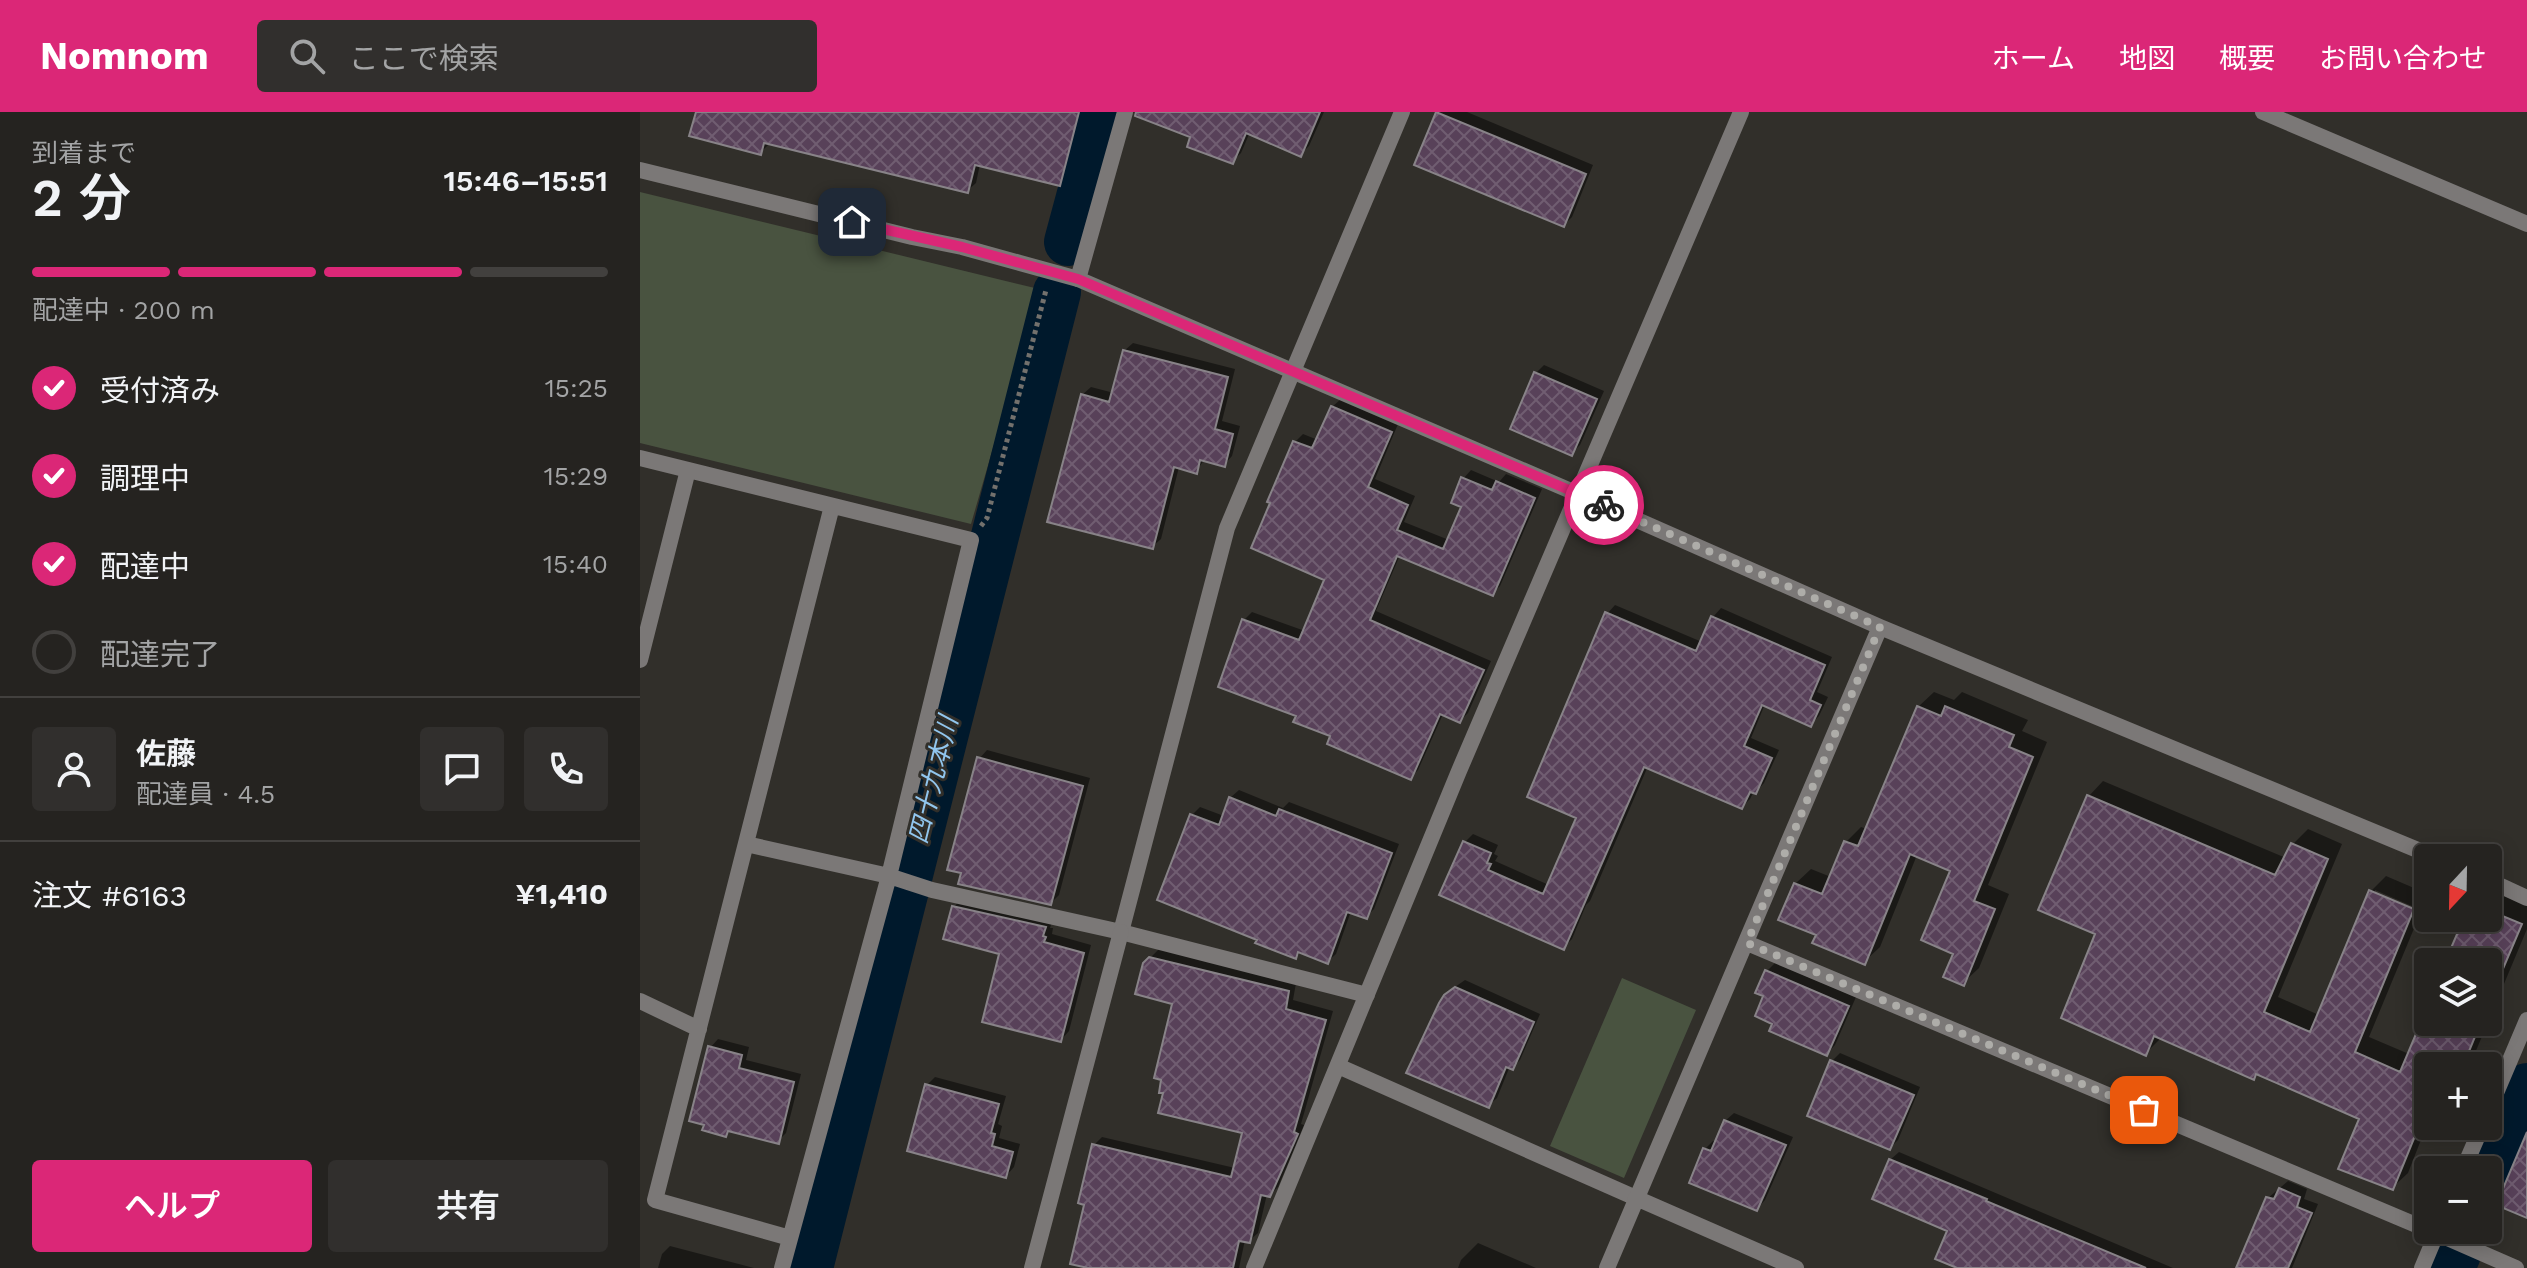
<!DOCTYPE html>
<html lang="ja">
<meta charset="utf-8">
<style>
:root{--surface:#252320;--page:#312f2d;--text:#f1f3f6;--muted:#a3a4a5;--line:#42403e;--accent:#db2777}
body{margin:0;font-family:"Work Sans","Noto Sans JP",sans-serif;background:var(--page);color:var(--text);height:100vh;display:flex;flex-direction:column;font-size:30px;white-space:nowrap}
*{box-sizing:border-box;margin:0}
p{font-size:26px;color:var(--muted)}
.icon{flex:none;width:44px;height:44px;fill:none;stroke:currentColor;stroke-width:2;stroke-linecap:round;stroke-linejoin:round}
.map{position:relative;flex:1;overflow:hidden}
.side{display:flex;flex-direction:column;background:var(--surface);width:640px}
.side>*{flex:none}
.needle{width:52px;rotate:202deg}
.controls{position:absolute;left:1774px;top:732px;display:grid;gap:16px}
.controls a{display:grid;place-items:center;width:88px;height:88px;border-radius:8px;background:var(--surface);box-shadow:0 4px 20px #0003,0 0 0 2px var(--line);font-size:40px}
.pin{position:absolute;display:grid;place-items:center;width:68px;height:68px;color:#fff;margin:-34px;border-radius:16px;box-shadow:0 4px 12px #0006}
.courier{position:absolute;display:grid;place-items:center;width:80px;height:80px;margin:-40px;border:6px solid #db2777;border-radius:50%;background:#fff;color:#222;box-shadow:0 2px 10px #0007}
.headline em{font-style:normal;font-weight:600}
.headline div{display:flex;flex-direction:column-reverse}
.headline{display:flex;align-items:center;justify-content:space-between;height:136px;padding:0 32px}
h1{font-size:52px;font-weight:600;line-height:60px}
.bar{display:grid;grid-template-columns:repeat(4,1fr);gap:12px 8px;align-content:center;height:96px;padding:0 32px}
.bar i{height:10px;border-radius:6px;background:var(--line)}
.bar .on{background:var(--accent)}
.bar p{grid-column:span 4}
.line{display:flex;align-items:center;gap:20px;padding:0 32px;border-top:2px solid var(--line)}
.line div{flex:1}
.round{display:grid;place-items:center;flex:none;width:84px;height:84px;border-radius:8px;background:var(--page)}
ol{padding:0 32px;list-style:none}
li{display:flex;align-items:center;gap:24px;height:88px}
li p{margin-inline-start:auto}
li .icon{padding:8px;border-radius:50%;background:var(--accent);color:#fff;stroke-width:4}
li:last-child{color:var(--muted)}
li i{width:44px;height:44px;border:4px solid var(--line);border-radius:50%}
.cta{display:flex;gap:16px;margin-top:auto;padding:16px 32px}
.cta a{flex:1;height:92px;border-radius:8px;background:var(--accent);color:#fff;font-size:32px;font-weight:600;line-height:92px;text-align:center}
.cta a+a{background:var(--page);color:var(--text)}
header{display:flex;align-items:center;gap:48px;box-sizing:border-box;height:112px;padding:0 40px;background:var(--accent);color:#fff}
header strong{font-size:38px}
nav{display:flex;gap:44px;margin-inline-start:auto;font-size:28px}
.search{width:560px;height:72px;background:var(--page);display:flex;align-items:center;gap:20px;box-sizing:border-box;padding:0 28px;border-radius:8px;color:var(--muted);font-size:30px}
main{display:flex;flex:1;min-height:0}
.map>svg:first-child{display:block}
.park{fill:#495340}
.shadow{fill:#0007}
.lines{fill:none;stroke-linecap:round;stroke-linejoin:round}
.river{stroke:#00192c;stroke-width:48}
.building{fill:url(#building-cross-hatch);stroke:#888388;stroke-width:2}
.path{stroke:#73716d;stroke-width:5;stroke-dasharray:4 4;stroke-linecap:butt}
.minor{stroke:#7b7877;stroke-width:16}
.tertiary{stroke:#7b7877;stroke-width:16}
.done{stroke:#aeada9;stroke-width:8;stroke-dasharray:0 14.4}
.route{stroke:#db2777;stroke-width:10}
.labels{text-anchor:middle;stroke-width:6;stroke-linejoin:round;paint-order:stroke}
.water-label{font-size:26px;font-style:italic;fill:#91c6ee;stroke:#312f2a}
</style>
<header>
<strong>Nomnom</strong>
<div class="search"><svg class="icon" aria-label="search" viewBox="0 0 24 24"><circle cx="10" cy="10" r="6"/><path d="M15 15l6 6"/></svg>ここで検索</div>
<nav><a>ホーム</a><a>地図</a><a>概要</a><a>お問い合わせ</a></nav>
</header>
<main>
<section class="side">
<div class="headline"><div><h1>2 分</h1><p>到着まで</p></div><em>15:46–15:51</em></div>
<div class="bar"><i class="on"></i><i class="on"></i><i class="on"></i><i></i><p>配達中 · 200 m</p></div>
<ol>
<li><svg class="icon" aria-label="check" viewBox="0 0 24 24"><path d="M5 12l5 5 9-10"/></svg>受付済み<p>15:25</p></li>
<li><svg class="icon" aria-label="check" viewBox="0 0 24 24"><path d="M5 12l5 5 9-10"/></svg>調理中<p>15:29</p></li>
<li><svg class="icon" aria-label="check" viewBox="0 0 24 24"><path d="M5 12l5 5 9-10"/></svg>配達中<p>15:40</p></li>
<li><i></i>配達完了</li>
</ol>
<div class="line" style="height:144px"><a class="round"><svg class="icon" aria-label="person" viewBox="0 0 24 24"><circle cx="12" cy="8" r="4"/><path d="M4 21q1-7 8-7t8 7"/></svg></a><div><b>佐藤</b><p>配達員 · 4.5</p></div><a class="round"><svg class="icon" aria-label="chat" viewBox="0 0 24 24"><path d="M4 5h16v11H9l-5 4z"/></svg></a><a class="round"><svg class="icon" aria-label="phone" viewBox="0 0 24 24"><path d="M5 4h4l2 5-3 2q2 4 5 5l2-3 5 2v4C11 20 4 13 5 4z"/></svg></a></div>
<div class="line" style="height:104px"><div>注文 #6163</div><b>¥1,410</b></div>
<div class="cta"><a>ヘルプ</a><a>共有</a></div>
</section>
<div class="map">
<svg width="1887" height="1156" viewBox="0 0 1887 1156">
<defs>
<pattern id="building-cross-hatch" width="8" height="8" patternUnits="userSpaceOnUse" patternTransform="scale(2)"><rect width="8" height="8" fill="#584159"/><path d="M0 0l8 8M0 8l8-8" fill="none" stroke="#705d71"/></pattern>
</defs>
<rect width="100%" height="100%" fill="#312f2a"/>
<path class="park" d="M0 80 399 177 331 412 0 331Z
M982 866 1056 898 984 1066 910 1034Z"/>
<path class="shadow" d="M58 0H444L428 63 419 72 340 52 336 71 327 79 129 32 121 40Z
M513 0H684L669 34 661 42 610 20 601 41 593 49Z
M798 0H827L953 53 932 105 924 113 777 52Z
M493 231 595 257 582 309 600 314 592 344 584 353 565 347 556 359 539 355 521 427 512 435 442 283 451 275 474 281 484 239Z
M904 253 964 279 940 333 932 341 896 261Z
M701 287 758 312 735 367 775 384 764 410 809 428 823 394V367L831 358 859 370 866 362 902 377 860 474 852 482 760 443 736 499 851 549 828 601 820 609 803 602 778 658 770 666 658 603 604 508 612 500 665 519 687 467 655 330 663 322 678 328 692 295Z
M975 493 1062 530 1073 505 1081 496 1192 545 1177 580 1188 585 1179 604 1171 612 1125 592 1111 626 1139 638 1124 671 1116 680 1114 679 1110 687 1102 695 1008 654 950 789 946 793 932 827 923 836 802 782 825 730 833 722 858 733 854 742 858 744 855 749 909 773 938 704 967 502Z
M1294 580 1314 588 1322 580 1388 608 1382 619 1407 630 1348 773 1369 782 1339 856 1323 871 1316 841 1312 758 1277 743 1240 835 1224 850 1179 822 1155 772 1171 757 1191 765 1206 730 1221 715 1227 717 1278 595Z
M347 638 450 666 419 783 411 791 339 647Z
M1463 669 1646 746 1653 732 1668 717 1702 732 1638 885 1679 903 1731 779 1746 764 1788 782 1781 798 1735 778V782L1780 802 1729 925 1769 942 1788 897V910H1848V850H1808L1826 806H1848V777L1887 793V817L1830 953 1788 954V1010L1768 1061 1752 1076 1722 1006 1618 961 1613 966 1522 925 1506 941 1457 821 1448 685Z
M599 678 643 696 649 690 759 732 734 797 726 805 711 799 696 842 687 850 661 840 656 845 620 826 552 703 560 695 584 704 590 686Z
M322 786 413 807 410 816H413L412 822 451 833 429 919 421 928 361 841 314 795Z
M519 837 656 871 653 888 693 899 661 1012 664 1013 638 1075 630 1083 627 1082 618 1121 609 1129 605 1128 599 1156H457L454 1033 462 1025 595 1056 605 1020 525 980 534 891 504 852Z
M1135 851 1216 885 1195 933 1187 942 1126 883 1127 859Z
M825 868 900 902 880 948 872 956 870 954 857 986 848 994 815 875Z
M78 927 109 935 106 948 161 962 146 1021 138 1029 91 1017 86 1023 66 1011 70 936Z
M1200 941 1280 975 1258 1028 1250 1036 1192 949Z
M295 965 366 984 358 1012 362 1014 359 1026 380 1032 374 1055 366 1064 287 973Z
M1094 1001 1153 1025 1125 1088 1117 1097 1065 1037 1073 1029 1077 1030 1085 1009Z
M1259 1040 1533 1156H1322L1309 1118 1250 1048Z
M1648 1069 1667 1077 1664 1087 1678 1092 1652 1156H1598L1628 1086Z
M838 1131 896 1156H818L821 1148Z
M30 1134 114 1156H18L22 1142Z"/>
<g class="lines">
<path class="river" d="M428 130 463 0
M1848 1068 1887 975
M169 1156 417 180
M1811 1156 1817 1142"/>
</g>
<path class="building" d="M56 0H439L420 74 335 53 328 81 124 31 121 43 49 24Z
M496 0H680L661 45 606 21 593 52 547 35 550 25 495 4Z
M796 0 946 62 924 115 774 53Z
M483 238 588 265 575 317 593 322 585 355 560 348 557 362 534 355 513 437 407 410 441 282 469 290Z
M894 260 957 287 932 344 870 317Z
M691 294 752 320 728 375 768 393 757 418 803 437 821 395 811 391 821 365 852 378 856 369 895 386 853 484 757 444 730 508 844 558 820 611 800 602 771 668 687 632 690 624 653 610 656 604 578 575 602 507 659 528 684 468 611 436 630 391 627 390 653 329 672 336Z
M965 500 1056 539 1071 504 1185 553 1170 588 1181 593 1171 615 1122 593 1104 634 1132 646 1116 682 1110 680 1102 697 1004 655 924 838 799 783 823 729 851 741 847 751 851 752 848 758 903 782 936 706 887 685Z
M1277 594 1301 604 1305 594 1374 623 1369 635 1393 645 1334 789 1355 797 1324 874 1303 865 1313 842 1281 828 1310 759 1270 742 1225 853 1172 831 1176 823 1138 808 1154 771 1182 782 1204 729 1218 734Z
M337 645 443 674 411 793 318 772 321 761 307 758Z
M1447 683 1635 763 1651 731 1688 747 1624 900 1670 920 1729 778 1774 797 1715 940 1760 960 1781 910H1841L1823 954H1788V992L1753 1078 1698 1057 1719 1007 1616 962 1614 968 1514 924 1506 944 1421 906 1455 822 1398 798Z
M589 685 636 704 639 697 752 741 727 807 707 800 688 852 658 840 656 847 615 831 617 828 517 788 550 702 579 713Z
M312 794 406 815 403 824 406 825 404 830 444 841 421 930 342 910 359 842 303 827Z
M1848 798 1882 812 1848 892V850H1805L1824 806H1848Z
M509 845 649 879 646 897 686 908 654 1020 658 1022 630 1085 621 1083 610 1131 599 1129 593 1156H448L430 1152 444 1093 438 1091 452 1032 591 1065 602 1021 518 1001 523 981H519L521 968 514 966 532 892 495 882 503 851Z
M1125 858 1209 894 1187 944 1129 919 1132 912 1115 904 1123 884 1115 881Z
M815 875 894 910 873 958 866 955 849 996 766 961 799 891 804 883Z
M68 934 102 943 99 956 154 970 139 1032 88 1019 86 1025 62 1018 64 1013 49 1009Z
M1190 948 1274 983 1250 1038 1167 1004Z
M285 972 359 992 351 1021 355 1022 352 1034 373 1040 366 1066 267 1039Z
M1084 1008 1146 1033 1117 1099 1049 1071 1063 1036 1071 1039Z
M1887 1020V1106L1856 1093Z
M1249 1047 1347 1087 1346 1089 1506 1156H1317L1295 1147 1307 1119 1232 1087Z
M1639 1076 1660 1085 1657 1095 1672 1101 1648 1156H1596L1626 1085 1634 1087Z"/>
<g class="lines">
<path class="path" d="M341 414 347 406 406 178"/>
<path class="minor" d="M438 167 485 0
M0 346 331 428 249 764 142 1156
M0 548 48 358
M106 732 249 764 292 778 481 820 587 416 762 0
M481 820 727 883
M0 889 59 917
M698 954 996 1086
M150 1126 15 1088 192 394
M614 1156 819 659 1101 0"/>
<path class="tertiary" d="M1623 0 1887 112
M0 58 272 125 322 135 438 167 938 382 1240 515 1797 746
M1848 768 1887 786
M1107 831 1788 1118
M1848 1000 1887 908
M1823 1058 1842 1014
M996 1086 1156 1156
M1789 1118 1876 1156
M392 1156 481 820
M967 1156 1240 515
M1782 1156 1798 1118"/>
</g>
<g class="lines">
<path class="done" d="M964 393 1240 515 1107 831 1504 998"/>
<path class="route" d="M212 110 322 135 438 167 964 393"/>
</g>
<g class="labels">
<g class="water-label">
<text transform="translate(293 668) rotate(-76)" y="9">四十九本川</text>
</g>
</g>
</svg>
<div class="controls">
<a><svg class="needle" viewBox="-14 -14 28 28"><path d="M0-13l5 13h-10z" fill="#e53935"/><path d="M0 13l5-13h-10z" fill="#a3a4a5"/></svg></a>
<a><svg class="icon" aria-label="layers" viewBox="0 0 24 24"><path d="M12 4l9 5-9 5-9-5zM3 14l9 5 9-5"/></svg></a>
<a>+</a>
<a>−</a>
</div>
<div class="pin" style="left:1504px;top:998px;background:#ea580c"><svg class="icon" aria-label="bag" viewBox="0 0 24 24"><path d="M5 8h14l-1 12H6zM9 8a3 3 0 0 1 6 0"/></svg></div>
<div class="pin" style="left:212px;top:110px;background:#1f2937"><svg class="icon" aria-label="home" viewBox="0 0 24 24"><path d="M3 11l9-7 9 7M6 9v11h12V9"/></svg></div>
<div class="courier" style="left:964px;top:393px"><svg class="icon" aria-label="bike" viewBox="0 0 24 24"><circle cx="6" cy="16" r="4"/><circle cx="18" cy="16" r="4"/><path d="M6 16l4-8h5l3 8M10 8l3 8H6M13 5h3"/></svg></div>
</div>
</main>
